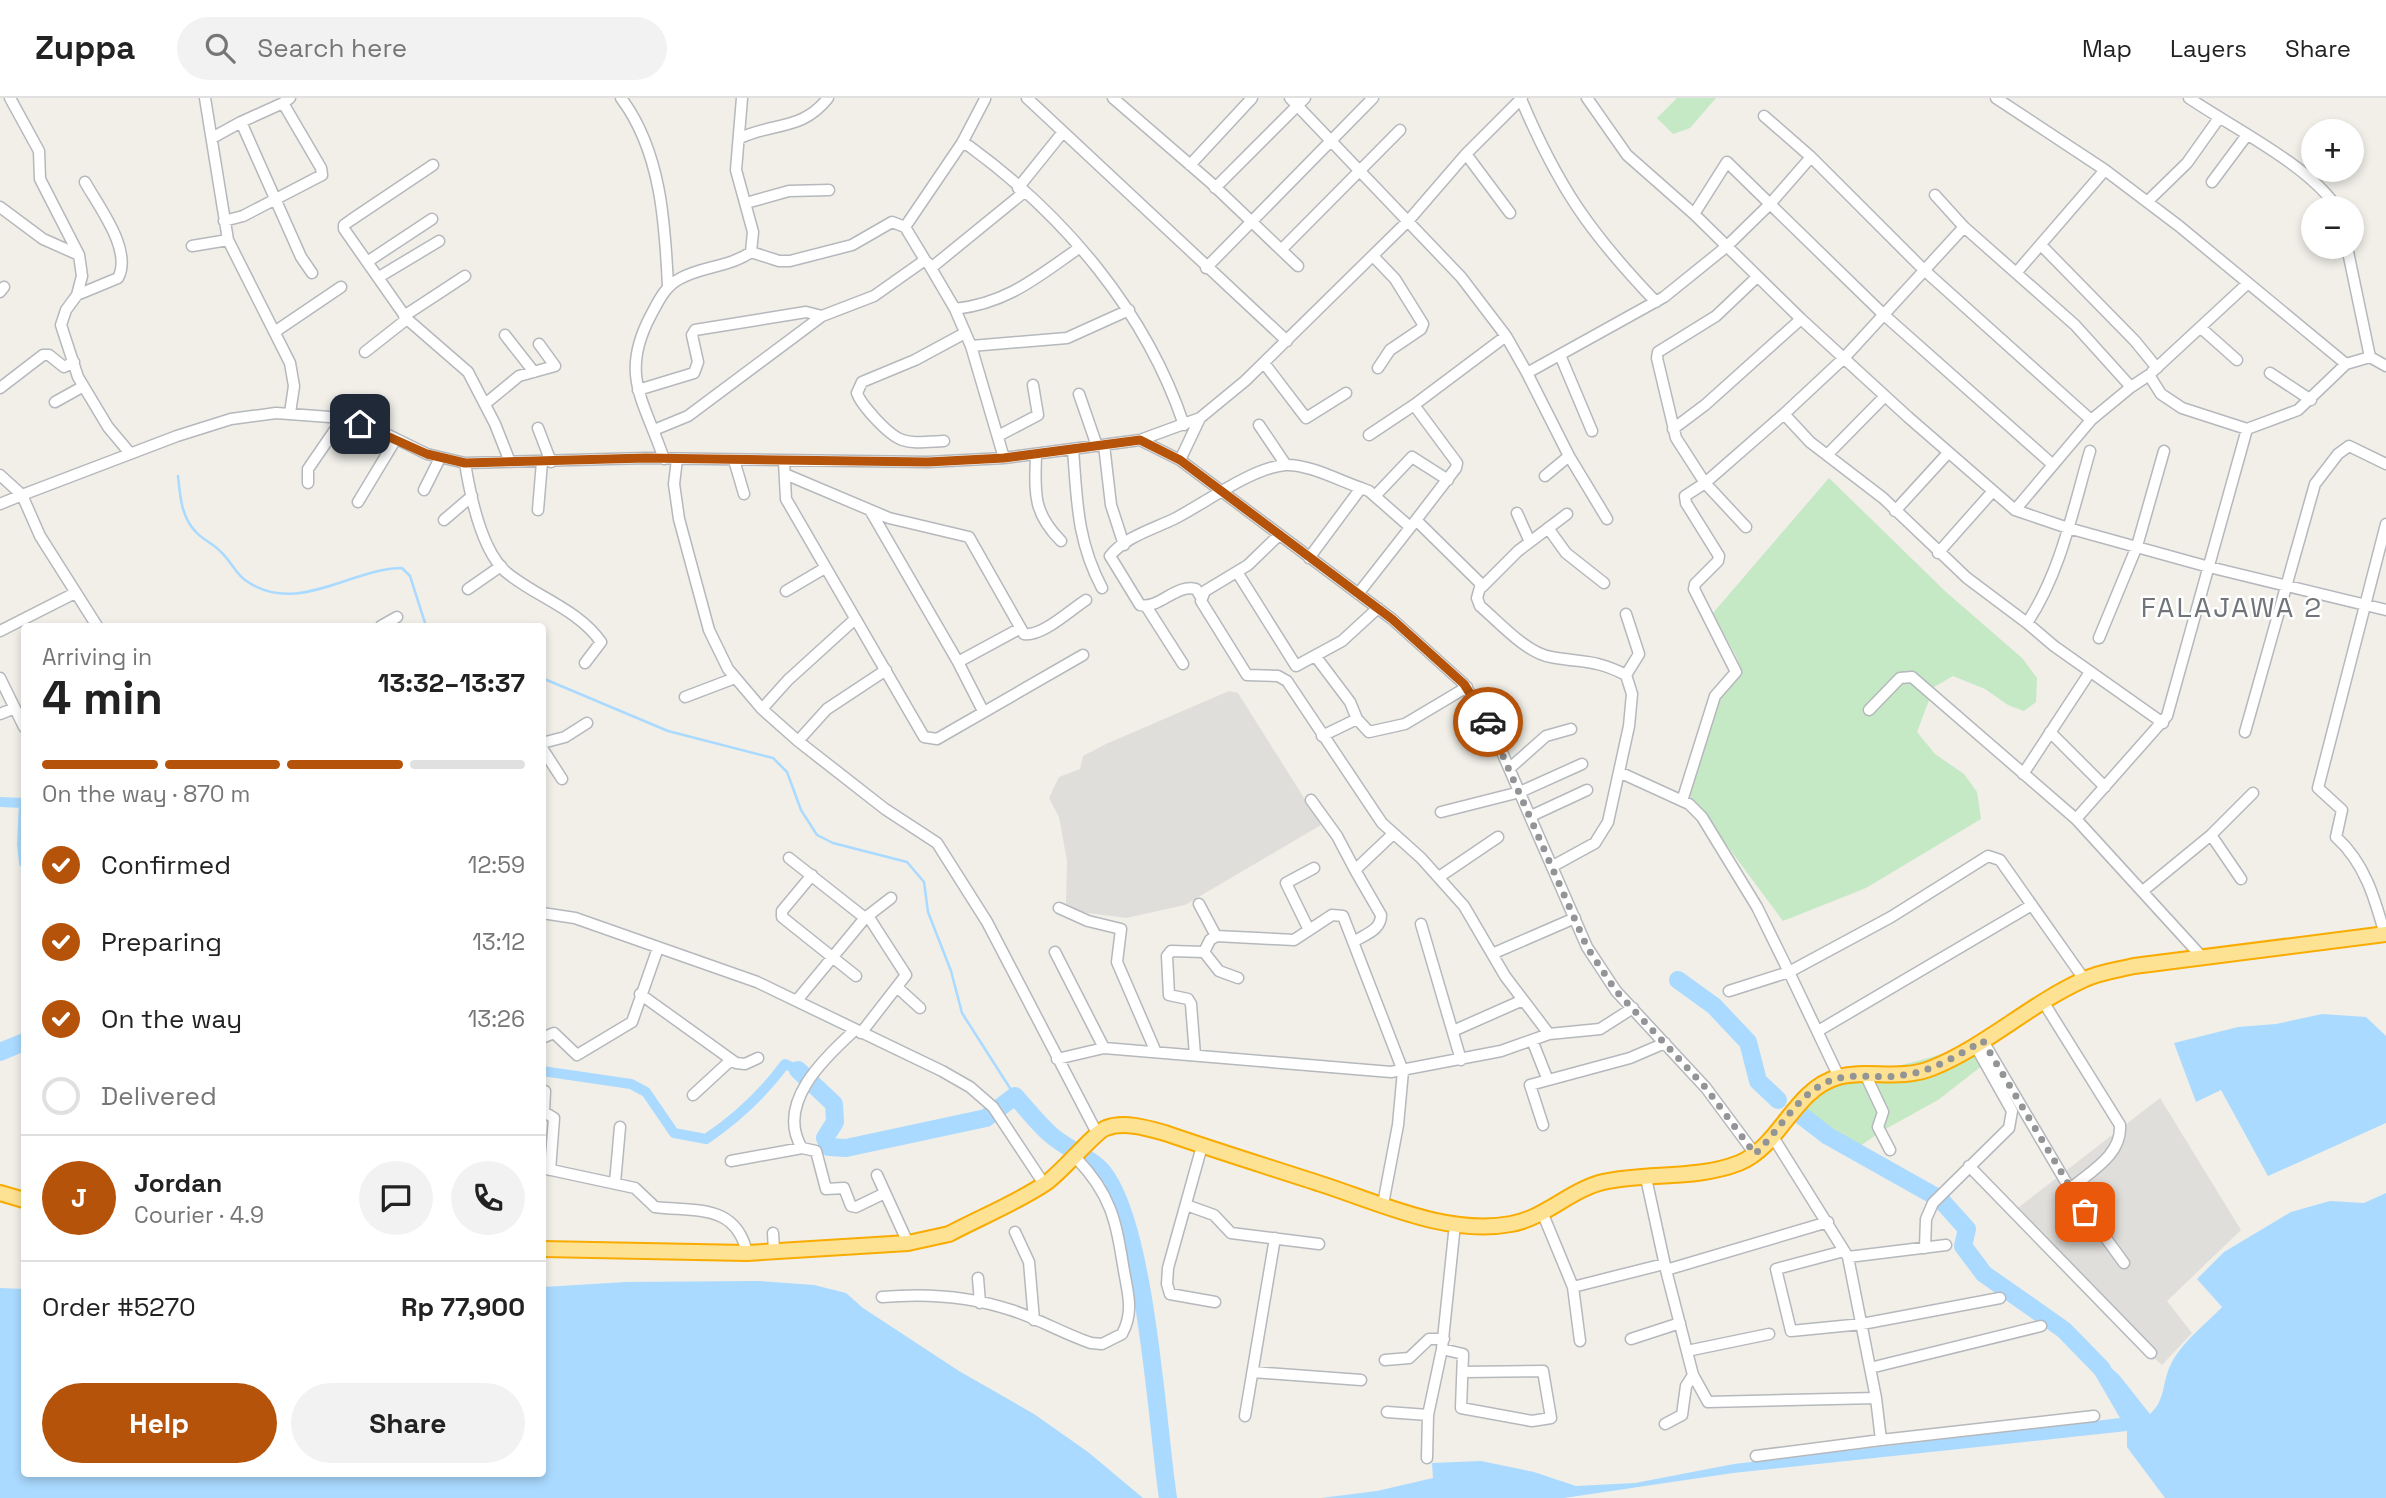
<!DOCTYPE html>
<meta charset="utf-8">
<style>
:root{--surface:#fff;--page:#f2f2f2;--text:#222;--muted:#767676;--line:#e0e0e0;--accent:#b45309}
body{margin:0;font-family:"Space Grotesk",sans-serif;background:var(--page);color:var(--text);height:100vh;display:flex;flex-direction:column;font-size:26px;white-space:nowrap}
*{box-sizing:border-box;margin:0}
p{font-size:23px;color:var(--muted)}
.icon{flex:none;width:38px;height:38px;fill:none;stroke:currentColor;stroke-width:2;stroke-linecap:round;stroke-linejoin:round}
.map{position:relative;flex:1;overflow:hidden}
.details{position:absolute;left:21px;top:525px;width:525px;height:854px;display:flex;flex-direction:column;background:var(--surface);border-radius:7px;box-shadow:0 4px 10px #0003}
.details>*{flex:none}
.buttons{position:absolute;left:2301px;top:21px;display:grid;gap:14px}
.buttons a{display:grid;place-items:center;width:63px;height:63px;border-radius:50%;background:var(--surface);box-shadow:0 4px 10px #0003;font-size:35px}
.pin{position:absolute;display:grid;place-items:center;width:60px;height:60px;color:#fff;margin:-30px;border-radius:14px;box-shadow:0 4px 10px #0006}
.courier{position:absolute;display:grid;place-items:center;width:70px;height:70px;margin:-35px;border:5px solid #b45309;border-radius:50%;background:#fff;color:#222;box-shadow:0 2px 9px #0007}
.summary em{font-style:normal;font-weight:800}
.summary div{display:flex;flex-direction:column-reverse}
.summary{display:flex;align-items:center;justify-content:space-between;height:119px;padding:0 21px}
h1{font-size:46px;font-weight:800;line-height:52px}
.bar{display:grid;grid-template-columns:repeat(4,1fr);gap:10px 7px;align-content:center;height:84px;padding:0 21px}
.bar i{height:9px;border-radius:5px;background:var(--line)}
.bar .current{background:var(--accent)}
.bar p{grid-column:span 4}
.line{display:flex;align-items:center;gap:18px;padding:0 21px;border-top:2px solid var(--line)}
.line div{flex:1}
.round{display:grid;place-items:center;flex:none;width:74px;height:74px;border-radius:37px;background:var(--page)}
ol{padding:0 21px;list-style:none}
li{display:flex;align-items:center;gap:21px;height:77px}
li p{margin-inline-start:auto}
li .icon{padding:7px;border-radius:50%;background:var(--accent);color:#fff;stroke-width:4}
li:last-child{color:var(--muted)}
li i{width:38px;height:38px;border:4px solid var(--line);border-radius:50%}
.primary-button{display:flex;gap:14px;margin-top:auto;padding:14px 21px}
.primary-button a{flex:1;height:80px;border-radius:42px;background:var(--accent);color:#fff;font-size:28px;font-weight:800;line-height:80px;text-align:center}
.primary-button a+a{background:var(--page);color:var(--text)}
header{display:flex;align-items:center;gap:42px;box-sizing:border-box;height:98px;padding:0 35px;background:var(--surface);border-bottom:2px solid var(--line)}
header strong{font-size:33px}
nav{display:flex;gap:38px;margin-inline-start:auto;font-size:24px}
.search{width:490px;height:63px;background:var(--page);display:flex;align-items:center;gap:18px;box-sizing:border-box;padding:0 24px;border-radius:38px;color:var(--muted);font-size:26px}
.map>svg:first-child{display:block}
.industrial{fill:#e0deda}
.green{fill:#c5e8c5}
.water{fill:#aadaff}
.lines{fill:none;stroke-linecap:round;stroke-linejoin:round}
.stream{stroke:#aadaff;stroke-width:2.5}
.canal{stroke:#aadaff;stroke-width:10}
.river{stroke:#aadaff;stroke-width:18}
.minor-casing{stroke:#b5b8bc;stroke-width:13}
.highway-casing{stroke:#f9ab00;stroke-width:18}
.minor{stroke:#fff;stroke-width:10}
.highway{stroke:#fde293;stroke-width:14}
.done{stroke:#929495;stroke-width:7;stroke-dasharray:0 12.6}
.route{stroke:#b45309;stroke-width:9}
.labels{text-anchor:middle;stroke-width:5;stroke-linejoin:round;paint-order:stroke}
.quarter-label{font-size:28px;letter-spacing:2px;fill:#70757a;stroke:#fff}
</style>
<header>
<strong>Zuppa</strong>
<div class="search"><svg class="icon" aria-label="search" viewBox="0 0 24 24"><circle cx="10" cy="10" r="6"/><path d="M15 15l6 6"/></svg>Search here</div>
<nav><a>Map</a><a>Layers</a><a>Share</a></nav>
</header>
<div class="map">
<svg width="2386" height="1400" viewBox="0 0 2386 1400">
<rect width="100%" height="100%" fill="#f1efe8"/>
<path class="industrial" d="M1229 593 1238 595 1321 727 1185 807 1126 820 1081 814 1066 806 1067 763 1059 719 1049 700 1059 679 1080 671 1083 658 1106 646Z
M2160 1000 2241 1132 2167 1203 2192 1235 2162 1267 2103 1215 2010 1116Z"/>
<path class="green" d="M1677 0H1716L1690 30 1673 36 1657 20Z
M1829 380 1946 494 2022 560 2037 580 2036 604 2024 613 2008 607 1985 591 1953 578 1934 589 1917 634 1935 656 1964 676 1977 694 1981 721 1866 790 1783 823 1688 695 1722 594 1742 577 1737 560 1713 515Z
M1969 944 1983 967 1938 1002 1880 1034 1856 1051 1806 1018 1805 1003C1848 968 1919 972 1969 944Z"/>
<path class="water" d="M2322 916 2366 919 2386 938V1025L2268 1078 2221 992 2196 1004 2174 945 2238 929 2276 926Z
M2386 1095V1400H2165L2127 1349V1333L1733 1375 1564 1400H1321L1377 1393 1433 1380 1432 1365 1481 1363 1534 1374 1576 1388 1635 1385 1734 1366 2120 1320 2083 1256 2089 1250 2119 1277 2150 1316C2166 1302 2162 1283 2171 1266 2181 1245 2206 1226 2222 1209L2197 1181 2224 1154 2291 1114 2330 1103 2364 1105Z
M759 1183 814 1187 846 1195 863 1210 959 1273 1034 1316 1088 1354 1143 1400H0V1190L24 1191V1376H542L543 1189 626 1184Z"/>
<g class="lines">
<path class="stream" d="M178 378C180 397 181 419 196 434 203 442 214 446 221 454 230 462 236 476 245 482 296 519 351 470 402 470L410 478 426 528
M542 580 668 633 773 660 787 674 801 712 817 737 833 745 907 764 924 784 928 814 951 873 962 915 1015 998"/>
<path class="canal" d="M0 704 24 705 22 746 24 765
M542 973 631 986 646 994 674 1035 706 1041C737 1020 762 997 785 966L798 972"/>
<path class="river" d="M1678 882 1714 908 1748 944 1758 983 1778 1002
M0 954 24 944
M798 972 834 1006 835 1024 825 1040 829 1049 846 1050 986 1020 1015 998C1027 1011 1038 1026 1051 1037 1066 1050 1085 1057 1099 1070 1146 1116 1157 1329 1168 1400
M1802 1018 1828 1038 1940 1101 1967 1131 1963 1148 1984 1176 2064 1232 2102 1271"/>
<g class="minor-casing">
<path id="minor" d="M10 0 39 53 40 81 79 157 82 178 77 197 66 212 61 227 78 279 108 329 129 354
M205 0 228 142 290 265 294 288 290 315
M621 0C661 53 665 125 668 188
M1027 0 1287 243
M1113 0 1210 84 1298 168
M1290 0 1461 179 1506 238 1527 275 1664 199 1726 149 1770 106 1883 216 2052 366
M1587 0 1627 57 1694 116 1801 221 1908 319 2015 412 2068 430 2209 469 2386 512
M1996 0 2105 72 2179 128 2346 266 2370 259
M2189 0C2233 30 2309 67 2337 110
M1521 1C1558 89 1590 135 1656 204
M283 5 241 24 301 159 312 175
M1764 18 1811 59
M212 40 241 24
M740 40C774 24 802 33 828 0
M962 45 985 1
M1466 56 1510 115
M433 67 351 122 344 127V131L407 221 468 274 495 326 510 364
M1190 67 1252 0
M2212 84 2247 37
M1018 90 1063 34
M1215 90 1305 0
M1935 97 1964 129
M2147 104 2187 65 2219 20
M746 105 789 93 829 92
M0 109 43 141 79 157
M1694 116 1727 64 1770 106 1811 59 1924 172 2091 322
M224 123 243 118 322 77 321 70 283 5 290 0
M905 129 962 45 969 48C1066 119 1146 214 1184 327
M192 148 228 142
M2042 148 2135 243 2157 270
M2347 149 2370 259 2386 268
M1282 151 1400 32
M751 154 779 163H790L852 147 892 124 905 129 925 162 874 198 822 218
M1373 158 1395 181 1423 226 1421 231 1390 252 1378 270
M367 164 432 121
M928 165 955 211 971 248
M931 170 1023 95
M1206 170 1373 0
M2016 175 2105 72
M379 179 439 143
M1757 179 1716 218 1658 254 1657 260 1676 340 1705 385 1784 316
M0 194 4 189
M77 197 118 180C133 152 98 108 85 84
M955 211C1008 205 1037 179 1079 150
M404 218 465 178
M2201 230 2237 262
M276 233 341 189
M505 237 534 274
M365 254 407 221
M1560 257 1592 333
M1264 265 1306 320 1346 295
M2152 274 2247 186
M1527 275 1569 358 1545 378
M2270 275 2311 302
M2131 289 2149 277 2161 296 2182 310 2247 331 2298 312 2346 266
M0 290 43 257H49L64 269 74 264
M638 292 694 275 698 264 692 237 695 232 806 214 822 218 688 318 654 332
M1079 296 1097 348
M55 304 82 289
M485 306 519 278 555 268 539 246
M1259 327 1286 367
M538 330 551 364
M1673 331 1705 307 1801 221
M1369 337 1414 307
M998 338 1038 317 1033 287
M1140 342 1180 362 1392 521 1464 586 1491 629 1587 849 1616 893 1706 990 1755 1056
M944 343C905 345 900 348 873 318 867 311 860 304 857 295L862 284 915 262 965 235
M1104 347 1111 407 1124 447
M1073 351C1077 403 1077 443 1102 490
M1036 356C1035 394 1032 414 1061 443
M1827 357 1885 298
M1569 358 1607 421
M1004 360 971 248 1067 240 1129 212
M664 361C644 302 619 277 651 217 659 202 665 188 681 180 703 168 730 169 751 154L753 134 736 72 742 0
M677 361 674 386 679 421 709 532 728 571 762 611 798 643 885 711 937 745 987 824 1097 1035
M734 362 744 396
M1180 362 1200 320
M784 364 786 401 924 639 937 641 1083 557
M465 365C470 396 481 452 506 474 536 499 578 511 601 544L585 565
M785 376 889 420 969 439 1024 536C1042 539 1070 512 1086 502
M0 377 22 397 177 338 231 321 276 315 343 320 378 332 427 356 465 365 646 360 928 364 1004 360 1140 342 1200 320 1245 283 1409 122 1466 56 1522 0
M308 385V371L343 320
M424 392 440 360
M1375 398 1412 359 1448 382
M358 404 396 341
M0 406 22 397 40 438 97 528
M538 412 542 364
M870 412 958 564 1019 531
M2015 412 2091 322 2131 289 2075 227 1964 129 1844 260 1784 316 1810 344 1883 400 1967 480 2027 525C2061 474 2073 411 2090 353
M1895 413 1948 355
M1517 415 1530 444
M444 422 472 398
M1416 422 1456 370 1457 365 1414 307 1506 238
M1548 430 1566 455 1604 485
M1278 438 1248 467 1205 493 1201 503 1247 577 1278 578 1287 583 1382 725 1421 760 1464 808 1505 878 1549 936
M1938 455 1993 393
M1309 460 1361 390 1369 393 1410 429
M1237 474 1296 568 1342 543 1378 510
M1482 489 1518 453 1567 416
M468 491 501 468
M786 493 825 470
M1358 496 1416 422 1481 486 1477 500 1480 508C1499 524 1526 555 1551 559 1583 565 1595 561 1626 577L1632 596 1629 628 1608 724 1595 745 1553 768
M1201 499 1196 491C1175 486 1160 511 1140 507L1110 458C1125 439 1153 431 1174 421 1204 406 1251 370 1285 367 1309 366 1338 382 1361 390
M1146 508 1183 566
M1626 516 1639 556 1626 577
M2027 525 2054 548 2163 625
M381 528 397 519
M0 533 75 495
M2099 540 2137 448 2164 353
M1316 559 1350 604 1357 621
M958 564 983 613
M0 580 24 629
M685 599 735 580
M762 611 788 582 854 522
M1869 612 1900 580 1912 579 2076 721 2202 859
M0 616 15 610
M2050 634 2105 689
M2245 634 2315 386 2338 356 2349 348 2386 366
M1322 638 1357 621 1369 634 1405 626 1467 589
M798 643 827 611 886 572
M542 645 565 639 587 625
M542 650 562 681
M1510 670 1546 638 1571 631
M1619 674 1689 706 1702 719 1757 809 1789 874 1729 893
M2023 676 2090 574
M1311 702 1337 738 1355 772
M1682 703 1715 598 1736 574 1694 491 1695 486 1718 463 1719 458 1686 405 1685 398 1705 385 1746 429
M1441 714 1520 694 1582 666
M1531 718 1587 692
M2076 721 2167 618 2247 331
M2211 737 2241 781
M789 760 865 820
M812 777 782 813V819L856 878
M1439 779 1498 739
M2144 792 2211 737 2253 695
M1199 806 1216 838 1294 842 1332 817 1343 818 1403 973 1398 1027 1383 1106
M1059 810 1088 823 1121 831 1117 864 1155 952
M542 815 575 820 757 884 942 973 970 989 993 1009 1044 1086
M1421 826 1461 962
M1309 832 1286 785 1314 770
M2385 837C2375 801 2365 765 2336 739L2342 712 2318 690 2386 426
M1355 843C1366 836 1381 832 1381 817L1355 772 1393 736
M1055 854 1104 950
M1204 854 1219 873 1238 880
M1492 856 1575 820
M898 890 920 910
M640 896 736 965 745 966 758 960
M798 901 865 820 891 800
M2044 905 2120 1027C2122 1057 2091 1073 2070 1091
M855 932C824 960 775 1006 802 1050L816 1053 826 1091 844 1090 851 1108 856 1109 885 1095
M1453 933 1523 902
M1818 933 2032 807
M861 935 906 877 868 818
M542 940 554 935 577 957 632 924 658 850
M1532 942 1547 980
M1983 943 2070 1091 2124 1165
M1195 957 1191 906 1188 901 1169 897 1167 858 1171 853 1204 854 1210 842 1216 838
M1057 961 1104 950 1391 974 1501 953 1549 936 1600 931 1633 910
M1866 978 1883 1014 1878 1029 1890 1052
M1839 979 1789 874 1891 819 1988 758 2000 762 2084 881
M545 993 544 1014 554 1020 550 1072
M693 997 731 962
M1543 1027 1530 987 1630 960 1665 945
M1773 1039 1848 1159 1876 1300 1881 1342 2094 1318
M1202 1048 1168 1170 1167 1186 1170 1196 1215 1204
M731 1063 802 1050
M1969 1068 2151 1255
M542 1070 635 1090 655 1109C695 1114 736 1105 747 1155
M877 1077 908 1145
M1646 1080 1666 1172 1828 1124
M615 1085 620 1029
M1186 1107 1214 1117 1231 1135 1319 1146
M1542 1114 1573 1189 1664 1166
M1015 1134 1029 1164 1034 1222
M773 1135 774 1153
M1925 1150 1926 1121 1933 1105 2009 1030 2012 1013 1975 947
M1844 1153 1776 1171 1791 1233 1862 1226 2000 1200
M1848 1159 1946 1147
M978 1180 980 1205
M1573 1189 1580 1243
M882 1199C926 1195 969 1198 1011 1212 1039 1221 1064 1236 1091 1245L1102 1246 1122 1236C1134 1214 1128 1196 1124 1173 1116 1124 1112 1097 1076 1060
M1631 1241 1680 1225
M1442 1251 1463 1256 1461 1310 1532 1323 1551 1320 1543 1273 1463 1274
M1687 1253 1769 1236
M1385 1262 1409 1260 1429 1241H1444
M1870 1270 2041 1228
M1253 1274 1361 1282
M1693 1277 1708 1304 1876 1300
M1387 1314 1428 1317
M1245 1318 1275 1140
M1665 1326 1682 1317 1686 1288 1693 1277 1666 1172
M1756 1358 1881 1342
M1427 1360 1428 1317 1442 1251 1455 1126"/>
</g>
<g class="highway-casing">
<path id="highway" d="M0 1095 24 1102
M542 1151 747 1155 908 1145 949 1136C981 1119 1016 1105 1046 1085 1062 1074 1096 1033 1106 1030 1124 1023 1147 1030 1165 1035 1217 1053 1269 1069 1321 1086 1380 1105 1448 1138 1511 1126 1545 1120 1570 1092 1603 1084 1647 1074 1696 1082 1739 1065 1781 1048 1793 992 1838 979 1868 971 1900 983 1932 970 1986 948 2030 906 2083 882 2099 874 2117 872 2134 868L2386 836"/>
</g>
<use href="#minor" class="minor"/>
<use href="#highway" class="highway"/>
</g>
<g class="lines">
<path class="done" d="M1488 624 1587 849 1616 893 1706 990 1755 1056C1778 1034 1795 1001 1823 986 1848 972 1877 982 1904 977 1933 973 1958 957 1983 943L2085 1114"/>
<path class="route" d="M360 326 427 356 465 365 646 360 928 364 1004 360 1140 342 1180 362 1392 521 1464 586 1488 624"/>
</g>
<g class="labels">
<g class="quarter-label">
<text x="2232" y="519">FALAJAWA 2</text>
</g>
</g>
</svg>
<div class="buttons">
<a>+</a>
<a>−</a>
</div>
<div class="pin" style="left:2085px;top:1114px;background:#ea580c"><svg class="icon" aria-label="bag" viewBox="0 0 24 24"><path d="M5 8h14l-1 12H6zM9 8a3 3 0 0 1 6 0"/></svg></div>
<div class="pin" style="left:360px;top:326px;background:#1f2937"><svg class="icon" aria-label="home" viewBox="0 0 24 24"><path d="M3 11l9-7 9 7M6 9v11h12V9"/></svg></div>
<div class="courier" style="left:1488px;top:624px"><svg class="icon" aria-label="car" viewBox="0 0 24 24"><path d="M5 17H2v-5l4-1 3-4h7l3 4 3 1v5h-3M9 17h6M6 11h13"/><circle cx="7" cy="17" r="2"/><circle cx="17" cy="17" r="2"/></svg></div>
<section class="details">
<div class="summary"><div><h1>4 min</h1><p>Arriving in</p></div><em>13:32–13:37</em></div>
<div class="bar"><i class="current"></i><i class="current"></i><i class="current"></i><i></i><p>On the way · 870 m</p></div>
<ol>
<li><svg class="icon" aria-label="check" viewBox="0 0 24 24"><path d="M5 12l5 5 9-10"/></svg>Confirmed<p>12:59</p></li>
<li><svg class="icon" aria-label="check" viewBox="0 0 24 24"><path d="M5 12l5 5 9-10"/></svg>Preparing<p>13:12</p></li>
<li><svg class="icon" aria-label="check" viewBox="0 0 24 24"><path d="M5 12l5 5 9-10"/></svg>On the way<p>13:26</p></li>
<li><i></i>Delivered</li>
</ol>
<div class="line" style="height:126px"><b class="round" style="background:var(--accent);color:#fff">J</b><div><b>Jordan</b><p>Courier · 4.9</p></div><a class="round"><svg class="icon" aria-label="chat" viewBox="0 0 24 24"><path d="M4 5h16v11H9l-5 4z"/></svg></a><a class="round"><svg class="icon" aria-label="phone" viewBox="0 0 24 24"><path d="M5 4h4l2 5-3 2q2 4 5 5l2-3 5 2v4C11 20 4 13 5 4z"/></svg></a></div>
<div class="line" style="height:91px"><div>Order #5270</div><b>Rp 77,900</b></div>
<div class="primary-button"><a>Help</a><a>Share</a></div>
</section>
</div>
